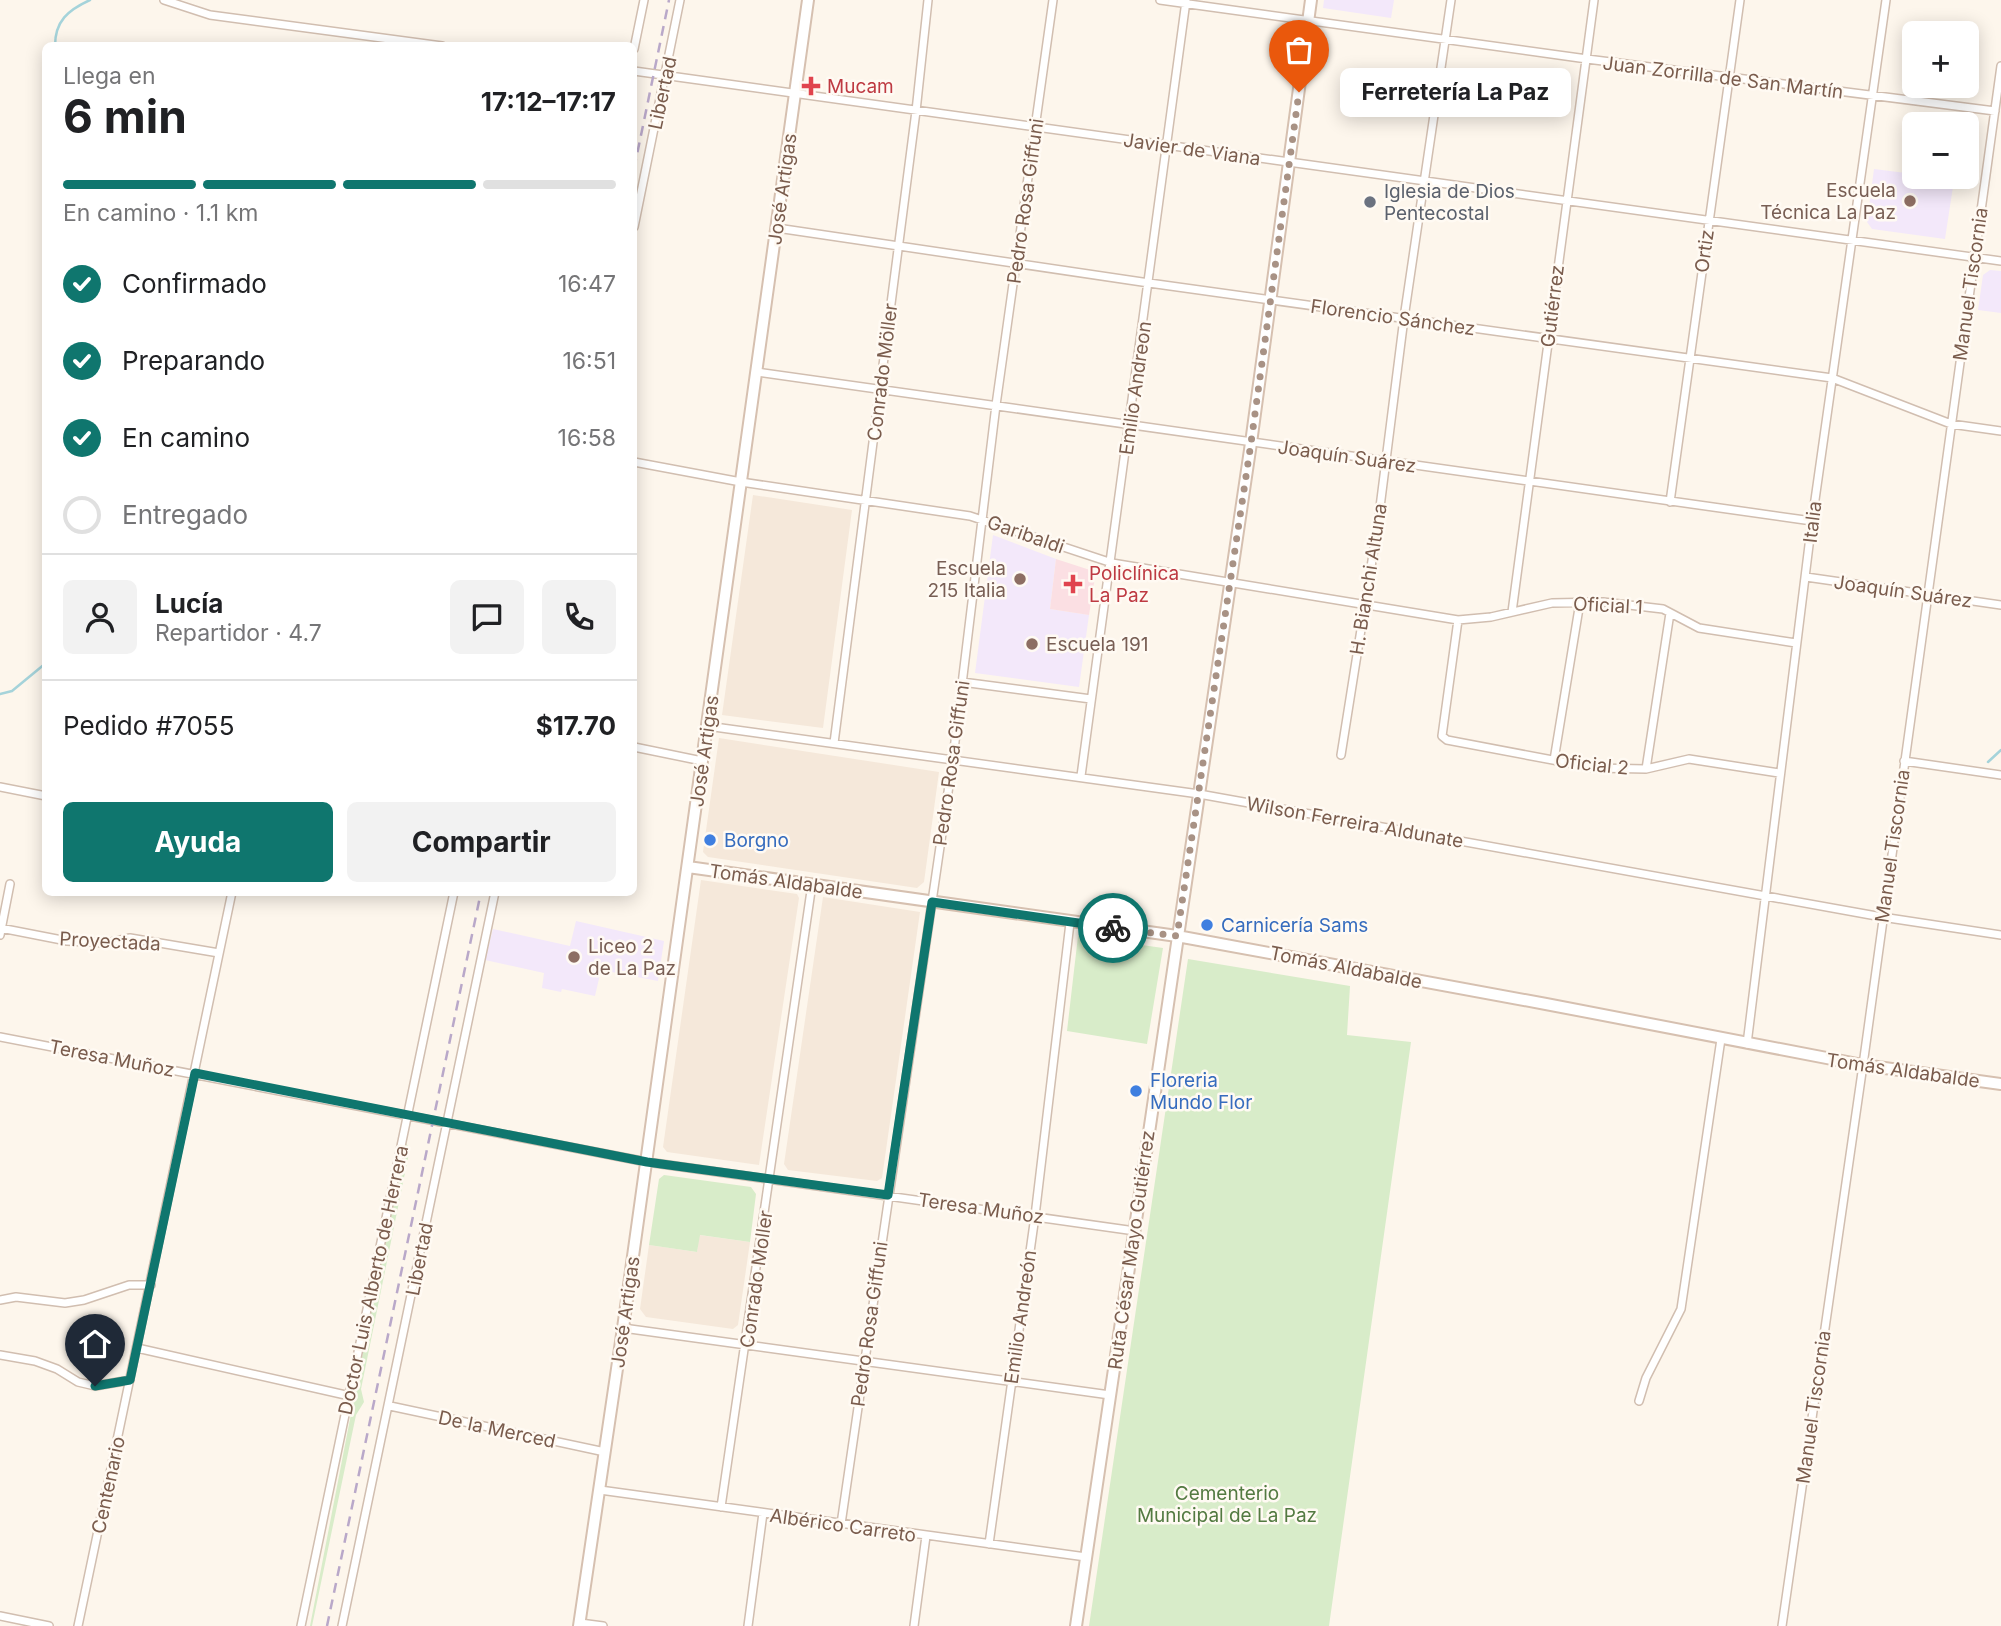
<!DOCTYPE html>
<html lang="es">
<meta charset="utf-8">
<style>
:root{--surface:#fff;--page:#f2f2f2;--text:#202124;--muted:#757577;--line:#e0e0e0;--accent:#0f766e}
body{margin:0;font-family:Inter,sans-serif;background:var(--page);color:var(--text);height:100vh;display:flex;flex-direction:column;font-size:26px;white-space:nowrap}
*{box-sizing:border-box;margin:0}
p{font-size:23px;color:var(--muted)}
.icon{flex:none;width:38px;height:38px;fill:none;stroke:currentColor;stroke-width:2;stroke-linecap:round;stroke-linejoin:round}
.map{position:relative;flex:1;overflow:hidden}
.side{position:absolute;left:42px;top:42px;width:595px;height:854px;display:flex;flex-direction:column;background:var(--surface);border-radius:10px;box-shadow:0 4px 18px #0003}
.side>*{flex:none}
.fabs{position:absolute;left:1902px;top:21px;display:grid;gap:14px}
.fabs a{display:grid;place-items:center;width:77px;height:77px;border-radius:10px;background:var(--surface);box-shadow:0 4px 18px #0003;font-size:35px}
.pin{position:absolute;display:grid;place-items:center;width:60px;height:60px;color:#fff;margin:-72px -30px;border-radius:50% 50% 50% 0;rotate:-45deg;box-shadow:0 0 7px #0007}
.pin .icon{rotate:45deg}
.courier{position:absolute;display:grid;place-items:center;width:70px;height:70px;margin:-35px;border:5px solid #0f766e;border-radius:50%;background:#fff;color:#222;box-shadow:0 2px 9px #0007}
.bubble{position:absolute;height:49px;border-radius:10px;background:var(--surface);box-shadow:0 4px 18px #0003;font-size:23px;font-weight:700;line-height:49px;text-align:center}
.head em{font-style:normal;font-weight:700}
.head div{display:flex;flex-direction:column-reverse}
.head{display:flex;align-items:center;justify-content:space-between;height:119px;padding:0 21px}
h1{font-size:46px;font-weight:700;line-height:52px}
.bar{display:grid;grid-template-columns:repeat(4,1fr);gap:10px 7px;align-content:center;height:84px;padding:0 21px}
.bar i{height:9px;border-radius:5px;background:var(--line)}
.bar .selected{background:var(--accent)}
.bar p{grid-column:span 4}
.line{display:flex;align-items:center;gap:18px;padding:0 21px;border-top:2px solid var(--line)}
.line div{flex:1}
.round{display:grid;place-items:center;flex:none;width:74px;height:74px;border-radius:10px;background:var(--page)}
ol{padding:0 21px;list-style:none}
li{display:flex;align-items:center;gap:21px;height:77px}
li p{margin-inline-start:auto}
li .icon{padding:7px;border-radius:50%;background:var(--accent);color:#fff;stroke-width:4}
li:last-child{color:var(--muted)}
li i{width:38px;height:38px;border:4px solid var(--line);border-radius:50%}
.action{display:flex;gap:14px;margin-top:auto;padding:14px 21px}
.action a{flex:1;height:80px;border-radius:10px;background:var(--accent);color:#fff;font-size:28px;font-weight:700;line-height:80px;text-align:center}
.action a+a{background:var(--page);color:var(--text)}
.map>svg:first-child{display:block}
.residential{fill:#f5e8da}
.education{fill:#f3e8fa}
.medical{fill:#fbdfe3}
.green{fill:#d8ecc9}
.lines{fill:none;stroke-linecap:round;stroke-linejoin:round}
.stream{stroke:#a5d3da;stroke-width:2.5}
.street-casing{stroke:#d1beb0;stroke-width:10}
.secondary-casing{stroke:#d6c0b0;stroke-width:14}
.street{stroke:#fff;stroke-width:7}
.secondary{stroke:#fff;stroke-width:10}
.rail{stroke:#b9a8c9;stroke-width:2.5;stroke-dasharray:10 7;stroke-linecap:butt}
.done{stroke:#a89285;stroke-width:7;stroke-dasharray:0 12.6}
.route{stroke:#0f766e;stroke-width:9}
.health-dot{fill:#e0444e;stroke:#fffaf3;stroke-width:2.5}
.education-dot{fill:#8d6e63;stroke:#fffaf3;stroke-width:2.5}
.worship-dot{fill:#6b7280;stroke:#fffaf3;stroke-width:2.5}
.shop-dot{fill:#3f7fe0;stroke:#fffaf3;stroke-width:2.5}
.labels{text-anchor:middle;stroke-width:5;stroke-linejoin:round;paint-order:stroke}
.street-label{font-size:19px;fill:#7a5c4d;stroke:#fffaf3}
.health-label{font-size:19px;fill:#be3a42;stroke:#fffaf3;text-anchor:start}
.education-label{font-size:19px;fill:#785e54;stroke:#fffaf3;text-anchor:end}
.worship-label{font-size:19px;fill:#5b616d;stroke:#fffaf3;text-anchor:start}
.shop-label{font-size:19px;fill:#366cbe;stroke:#fffaf3;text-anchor:start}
.park-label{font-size:19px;fill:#537a41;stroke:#fffaf3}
</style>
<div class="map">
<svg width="2001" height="1626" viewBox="0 0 2001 1626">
<rect width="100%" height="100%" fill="#fdf6ec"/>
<path class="residential" d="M753 495 852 510 823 728 722 715Z
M719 738 939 772 924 882 917 888 708 857 703 852Z
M701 880 797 894 799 898 759 1165 667 1152 663 1147Z
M823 897 920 912 882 1178 877 1181 788 1170 784 1164Z
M699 1235 750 1242 738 1325 733 1329 646 1317 640 1309 649 1245 697 1252Z"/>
<path class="education" d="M1324 0H1394L1391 18 1323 8Z
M1874 169 1914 174V177L1954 180 1945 239 1872 229 1867 222Z
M1990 270 2001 271V313L1978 310 1983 275Z
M993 535 1056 559 1050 609 1089 615 1079 687 975 673Z
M576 921 664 941 658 981 601 970 595 996 562 989 561 992 542 988 544 973 485 960 493 929 570 946Z"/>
<path class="medical" d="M1056 559 1090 570 1095 577 1089 615 1050 609Z"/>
<path class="green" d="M1078 936 1163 948 1147 1044 1067 1031Z
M1188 959 1350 986 1347 1035 1411 1042 1329 1626H1089Z
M406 1143 409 1148 408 1158 361 1389 364 1402 356 1415 312 1626H310L403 1145Z
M664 1175 751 1187 756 1194 750 1242 700 1235 697 1252 649 1245 659 1179Z"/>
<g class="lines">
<path class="stream" d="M55 46C55 21 68 10 90 0
M0 694 12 691 46 663
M1988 762 2001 750"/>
<g class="street-casing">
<path id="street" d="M164 0 210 15 442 46
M1160 0 1587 59 1995 111
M634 49 644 0
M634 71 2001 261
M634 227 680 0
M777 228 1149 283 1832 378 1951 424 2001 431
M757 372 1812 521
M634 462 741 482 970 516 1112 563 1458 620 1491 617 1552 603 1603 602 1663 609 1699 628 1796 643
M1670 502 1740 0
M1806 577 2001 605
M1512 612 1594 0
M1458 620 1442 736 1447 740 1595 768 1646 769 1689 759 1779 773
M962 682 1091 699
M707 726 1199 794 1882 917 2001 935
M834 743 916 111 928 0
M634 747 702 761
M1341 755 1378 523 1404 318 1451 0
M1554 760 1580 602
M1904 761 2001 775
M1646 769 1670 613
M1081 776 1186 1
M0 787 46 796
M0 928 67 941 107 943 130 938 219 953
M0 935 10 884
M0 1037 647 1162 1135 1231
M1747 1044 1812 521 1886 0
M0 1300 16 1297 65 1303 84 1300 129 1285H151
M623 1328 1110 1395
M137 1348 350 1396
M0 1355 35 1361 57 1369 78 1382 95 1386 130 1380
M1639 1401 1646 1378 1681 1309 1721 1039
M390 1406 605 1452
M600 1490 1086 1557
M721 1507 812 884
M841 1524 953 758 996 405 1053 0
M989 1544 1035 1216 1070 923
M0 1616 49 1626
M580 1623 603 1626
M78 1626 232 892
M301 1626 454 892
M342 1626 495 892
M748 1626 763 1513
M914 1626 926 1536
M1782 1626 1863 1065 2001 66"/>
</g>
<g class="secondary-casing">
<path id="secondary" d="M688 867 1177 936 1546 1004 1863 1065 2001 1084
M579 1626 623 1328 808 0
M1076 1626 1251 443 1311 0"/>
</g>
<use href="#street" class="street"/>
<use href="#secondary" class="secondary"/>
<path class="rail" d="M634 169 669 0
M327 1626 481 892"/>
</g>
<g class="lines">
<path class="done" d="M1113 928 1177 936 1251 443 1299 92"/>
<path class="route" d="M95 1386 130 1380 195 1073 647 1162 888 1195 932 902 1113 928"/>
</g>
<g class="health-dot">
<path d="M807.5 75.5h7v7h7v7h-7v7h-7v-7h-7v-7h7z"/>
<path d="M1069.5 573.5h7v7h7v7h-7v7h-7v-7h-7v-7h7z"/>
</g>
<g class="education-dot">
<circle cx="1910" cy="201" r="7"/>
<circle cx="1020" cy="579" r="7"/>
<circle cx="1032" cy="644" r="7"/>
<circle cx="574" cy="957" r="7"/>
</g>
<circle class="worship-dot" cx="1370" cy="202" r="7"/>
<g class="shop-dot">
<circle cx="710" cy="840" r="7"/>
<circle cx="1207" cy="925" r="7"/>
<circle cx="1136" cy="1091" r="7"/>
</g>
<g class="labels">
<g class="street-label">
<text transform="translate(1723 77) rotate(7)" y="7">Juan Zorrilla de San Martín</text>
<text transform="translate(662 93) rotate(-78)" y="7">Libertad</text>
<text transform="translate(1192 149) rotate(8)" y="7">Javier de Viana</text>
<text transform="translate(782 189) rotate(-82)" y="7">José Artigas</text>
<text transform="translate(1025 201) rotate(-82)" y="7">Pedro Rosa Giffuni</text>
<text transform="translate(1704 251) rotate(-82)" y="7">Ortiz</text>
<text transform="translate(1970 284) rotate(-82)" y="7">Manuel Tiscornia</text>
<text transform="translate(1552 306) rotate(-83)" y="7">Gutiérrez</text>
<text transform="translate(1393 317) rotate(8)" y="7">Florencio Sánchez</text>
<text transform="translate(882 372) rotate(-83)" y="7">Conrado Möller</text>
<text transform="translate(1135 388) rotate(-82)" y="7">Emilio Andreon</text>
<text transform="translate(1347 456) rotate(8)" y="7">Joaquín Suárez</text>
<text transform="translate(1812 522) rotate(-83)" y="7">Italia</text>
<text transform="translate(1026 534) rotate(19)" y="7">Garibaldi</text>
<text transform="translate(1368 579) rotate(-81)" y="7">H. Bianchi Altuna</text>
<text transform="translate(1903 591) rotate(8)" y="7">Joaquín Suárez</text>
<text transform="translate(1608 605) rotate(3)" y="7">Oficial 1</text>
<text transform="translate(704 751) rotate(-82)" y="7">José Artigas</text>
<text transform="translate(951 763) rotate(-82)" y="7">Pedro Rosa Giffuni</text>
<text transform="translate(1592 764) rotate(6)" y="7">Oficial 2</text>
<text transform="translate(1355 822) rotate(10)" y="7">Wilson Ferreira Aldunate</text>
<text transform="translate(1892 846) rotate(-82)" y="7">Manuel Tiscornia</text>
<text transform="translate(786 881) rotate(8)" y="7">Tomás Aldabalde</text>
<text transform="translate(110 941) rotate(3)" y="7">Proyectada</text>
<text transform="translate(1346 967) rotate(11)" y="7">Tomás Aldabalde</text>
<text transform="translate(112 1058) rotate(11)" y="7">Teresa Muñoz</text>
<text transform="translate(1903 1070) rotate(8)" y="7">Tomás Aldabalde</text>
<text transform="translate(981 1208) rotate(8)" y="7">Teresa Muñoz</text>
<text transform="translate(1131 1250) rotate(-82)" y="7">Ruta César Mayo Gutiérrez</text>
<text transform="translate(419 1259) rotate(-79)" y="7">Libertad</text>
<text transform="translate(756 1279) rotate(-82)" y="7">Conrado Moller</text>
<text transform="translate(373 1280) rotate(-78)" y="7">Doctor Luis Alberto de Herrera</text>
<text transform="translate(625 1312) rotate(-82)" y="7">José Artigas</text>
<text transform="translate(1020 1317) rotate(-82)" y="7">Emilio Andreón</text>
<text transform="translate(869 1324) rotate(-82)" y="7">Pedro Rosa Giffuni</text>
<text transform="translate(1813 1407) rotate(-82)" y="7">Manuel Tiscornia</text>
<text transform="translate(497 1429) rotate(12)" y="7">De la Merced</text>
<text transform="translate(108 1485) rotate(-78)" y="7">Centenario</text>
<text transform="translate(843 1525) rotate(8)" y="7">Albérico Carreto</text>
</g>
<g class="health-label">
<text x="827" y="93">Mucam</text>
<text x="1089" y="580">Policlínica<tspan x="1089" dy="22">La Paz</tspan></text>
</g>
<g class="education-label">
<text x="1896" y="197">Escuela<tspan x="1896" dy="22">Técnica La Paz</tspan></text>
<text x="1006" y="575">Escuela<tspan x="1006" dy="22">215 Italia</tspan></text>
<text x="1046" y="651" text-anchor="start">Escuela 191</text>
<text x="588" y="953" text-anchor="start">Liceo 2<tspan x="588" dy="22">de La Paz</tspan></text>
</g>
<g class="worship-label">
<text x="1384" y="198">Iglesia de Dios<tspan x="1384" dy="22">Pentecostal</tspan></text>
</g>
<g class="shop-label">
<text x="724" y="847">Borgno</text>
<text x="1221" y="932">Carnicería Sams</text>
<text x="1150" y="1087">Floreria<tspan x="1150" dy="22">Mundo Flor</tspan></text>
</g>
<g class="park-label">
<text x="1227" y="1500">Cementerio<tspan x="1227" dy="22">Municipal de La Paz</tspan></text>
</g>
</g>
</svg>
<div class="fabs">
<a>+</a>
<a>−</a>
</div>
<div class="pin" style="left:1299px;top:92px;background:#ea580c"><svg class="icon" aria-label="bag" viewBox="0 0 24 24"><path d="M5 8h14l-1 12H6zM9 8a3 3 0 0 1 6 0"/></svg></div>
<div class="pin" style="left:95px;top:1386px;background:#1f2937"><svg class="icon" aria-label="home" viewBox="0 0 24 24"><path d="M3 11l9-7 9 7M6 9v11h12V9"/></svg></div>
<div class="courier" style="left:1113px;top:928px"><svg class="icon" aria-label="bike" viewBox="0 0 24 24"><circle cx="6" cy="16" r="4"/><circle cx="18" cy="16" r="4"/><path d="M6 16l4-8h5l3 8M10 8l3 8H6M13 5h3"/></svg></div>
<div class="bubble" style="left:1340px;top:68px;width:231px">Ferretería La Paz</div>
<section class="side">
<div class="head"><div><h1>6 min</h1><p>Llega en</p></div><em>17:12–17:17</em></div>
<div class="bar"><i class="selected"></i><i class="selected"></i><i class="selected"></i><i></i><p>En camino · 1.1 km</p></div>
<ol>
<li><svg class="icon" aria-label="check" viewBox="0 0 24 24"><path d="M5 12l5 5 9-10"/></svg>Confirmado<p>16:47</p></li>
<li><svg class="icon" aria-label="check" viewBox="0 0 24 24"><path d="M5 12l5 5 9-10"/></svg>Preparando<p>16:51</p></li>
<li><svg class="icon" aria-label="check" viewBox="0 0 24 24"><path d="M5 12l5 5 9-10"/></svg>En camino<p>16:58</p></li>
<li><i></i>Entregado</li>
</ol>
<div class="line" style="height:126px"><a class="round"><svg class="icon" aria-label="person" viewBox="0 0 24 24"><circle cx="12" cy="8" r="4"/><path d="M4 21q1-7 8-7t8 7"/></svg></a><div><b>Lucía</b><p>Repartidor · 4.7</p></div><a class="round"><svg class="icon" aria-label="chat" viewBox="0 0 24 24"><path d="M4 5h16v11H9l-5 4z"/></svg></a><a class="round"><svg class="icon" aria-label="phone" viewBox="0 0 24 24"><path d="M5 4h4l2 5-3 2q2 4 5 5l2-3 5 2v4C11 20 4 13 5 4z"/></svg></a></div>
<div class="line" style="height:91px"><div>Pedido #7055</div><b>$17.70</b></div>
<div class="action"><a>Ayuda</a><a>Compartir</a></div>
</section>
</div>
